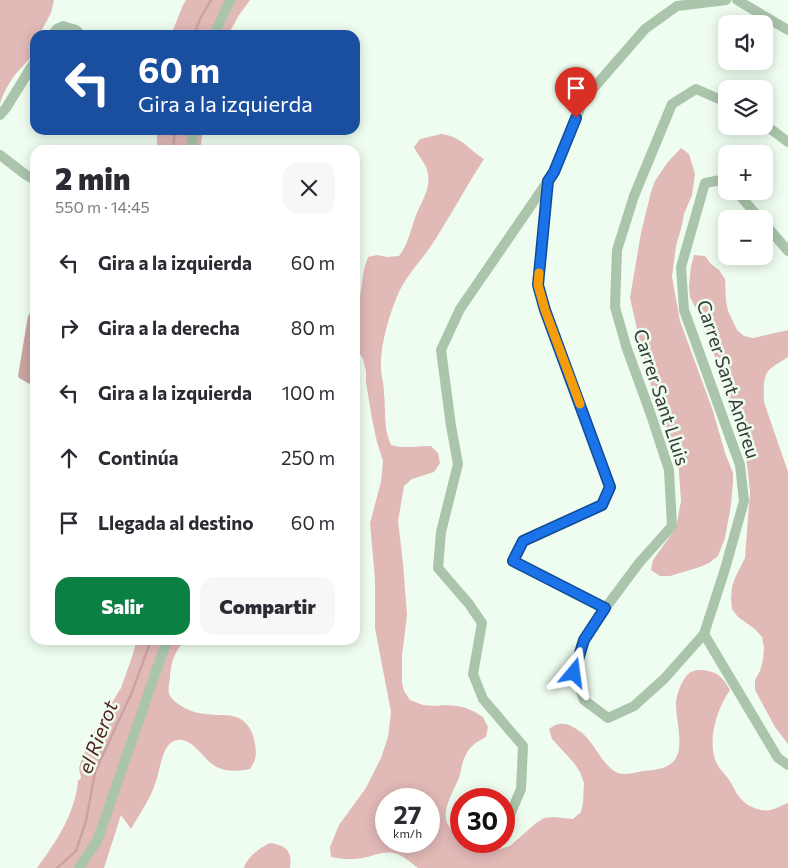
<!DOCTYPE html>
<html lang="es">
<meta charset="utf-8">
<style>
body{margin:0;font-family:Commissioner,sans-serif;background:#f7f7f7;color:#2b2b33;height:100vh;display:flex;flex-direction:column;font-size:19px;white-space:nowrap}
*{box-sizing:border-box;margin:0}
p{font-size:16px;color:#7c7c81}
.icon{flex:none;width:28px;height:28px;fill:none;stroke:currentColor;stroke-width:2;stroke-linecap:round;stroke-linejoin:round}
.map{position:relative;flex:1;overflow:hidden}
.sheet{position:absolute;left:30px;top:145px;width:330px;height:500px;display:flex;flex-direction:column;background:#fff;border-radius:15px;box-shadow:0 2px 12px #0003}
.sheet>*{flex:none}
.hud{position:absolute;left:30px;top:30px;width:330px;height:105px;border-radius:15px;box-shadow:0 2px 12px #0003;background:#1a4fa0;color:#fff;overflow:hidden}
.tools{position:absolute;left:718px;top:15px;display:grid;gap:10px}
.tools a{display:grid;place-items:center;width:55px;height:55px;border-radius:10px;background:#fff;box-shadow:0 2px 12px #0003;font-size:25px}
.speed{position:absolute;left:375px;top:788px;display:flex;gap:10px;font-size:25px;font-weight:700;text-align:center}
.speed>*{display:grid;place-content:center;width:65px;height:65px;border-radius:50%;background:#fff;box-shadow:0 2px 12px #0003;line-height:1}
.speed small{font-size:12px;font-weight:400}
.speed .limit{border:8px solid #d22;background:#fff;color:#111}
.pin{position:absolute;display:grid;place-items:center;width:42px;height:42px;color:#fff;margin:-51px -21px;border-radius:50% 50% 50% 0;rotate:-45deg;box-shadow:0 0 5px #0007}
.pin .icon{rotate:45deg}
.me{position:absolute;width:55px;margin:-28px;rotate:16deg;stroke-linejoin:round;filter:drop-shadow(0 0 4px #0008)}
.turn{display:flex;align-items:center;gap:18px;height:105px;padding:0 25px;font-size:22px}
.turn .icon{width:65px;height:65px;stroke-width:2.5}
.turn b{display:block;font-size:35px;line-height:42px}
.round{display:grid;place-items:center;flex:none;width:52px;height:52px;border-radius:15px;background:#f7f7f7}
.head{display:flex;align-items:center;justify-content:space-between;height:85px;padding:0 25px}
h1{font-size:30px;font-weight:800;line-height:38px}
.primary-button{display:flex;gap:10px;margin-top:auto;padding:10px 25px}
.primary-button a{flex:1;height:58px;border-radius:15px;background:#0b8043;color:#fff;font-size:20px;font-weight:800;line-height:58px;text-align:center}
.primary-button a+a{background:#f7f7f7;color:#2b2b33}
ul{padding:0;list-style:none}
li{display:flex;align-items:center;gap:15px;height:65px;padding:0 25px}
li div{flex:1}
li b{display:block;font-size:19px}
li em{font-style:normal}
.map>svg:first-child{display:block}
.forest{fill:#e1b9b7;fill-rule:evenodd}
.water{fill:#cba4a1}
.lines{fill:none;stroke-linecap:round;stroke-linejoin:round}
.stream{stroke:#cba4a1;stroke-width:2.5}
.minor{stroke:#aac5ab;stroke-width:10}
.route-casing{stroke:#114b97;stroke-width:12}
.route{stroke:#1a73e8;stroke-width:9}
.slow{stroke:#f59e0b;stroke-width:9}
.labels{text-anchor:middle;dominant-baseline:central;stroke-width:5;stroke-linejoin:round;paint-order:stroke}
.street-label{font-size:19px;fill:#353b35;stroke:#eefdef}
.water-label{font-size:20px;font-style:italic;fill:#552221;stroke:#eefdef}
</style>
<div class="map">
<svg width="788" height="868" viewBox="0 0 788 868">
<rect width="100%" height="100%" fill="#eefdef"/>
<g class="forest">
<path d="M0,0H54L51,13L39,35H35V53C19,70 7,81 0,104Z"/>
<polygon points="186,0 250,0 239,15 228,35 171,35 183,5"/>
<polygon points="157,130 203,130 200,150 157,150"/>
<path d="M441,134C461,136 468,149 484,159C467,185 452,213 435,240C425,256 411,270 402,286C392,305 381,341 381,363C380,373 384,382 384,393C386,412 383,427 391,445C405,449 417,446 431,446L438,453L440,463L434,472L412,479L404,486L398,521L403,563L407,615L402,656V682L404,691L410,700L423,705L435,706L445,705L457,706L466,708L475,712L483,717L488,727L486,737C472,744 466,750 462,765C461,770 460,776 458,780C449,801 434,822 461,837V841H470L480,846L500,849L510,846L536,823L544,818L553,817L573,819L581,812L583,803L584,783L580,772L574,763L552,739L549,729C557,723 564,722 573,727C579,730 584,734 588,739C598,750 604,767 618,773C626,776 636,772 644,771C654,770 666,769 673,762C686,749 675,719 676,702C677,694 680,685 685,678C691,668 702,669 712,672C721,675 725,681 730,690C717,709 706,741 717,764C721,771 727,776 731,783C734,788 737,795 741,799C747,806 760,812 770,810C776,809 782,805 788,803V868H418C411,863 403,855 394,853C383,851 373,856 363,858C351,860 342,859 331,857L330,847L339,825L366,788L381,758L388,737L391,712L375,628V580L370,523L381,482L383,461L377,442L372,419L366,382V371L363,359L358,351H355V315L359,303L364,269L368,257L377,255L387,257L399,256C408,244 410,232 415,218C420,204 431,189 428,174C427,164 418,156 414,147L420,139ZM386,799H429V841H386Z"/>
<polygon points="681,148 689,154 695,174 692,195 684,214 682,225 676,246 672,277 680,321 713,411 725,453 733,473 733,482 731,505 725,538 718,556 709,563 700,567 670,576 660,576 651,570 653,560 676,528 681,501 678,458 648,377 630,298 641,233 651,192 655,181 667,163"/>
<path d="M694,255L705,256L711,264L719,270L725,279L726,301L728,311L737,330L744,336L753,338L788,330V357C782,361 775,365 770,369C762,376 764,392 764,402L788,472V744L775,727L755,690V680L760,671L763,660L764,647L762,637L755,629L738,617L732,609L731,599L732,587L735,578L745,558L750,492L748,472L745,451L736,421L731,411L717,367L710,336L690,297L689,286L691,266Z"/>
<path d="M137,640H185C174,654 171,660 170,679C169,683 168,690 169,694C171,698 176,703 180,705C191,713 203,714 217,715C223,715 230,715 236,717C248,721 253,732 255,744C257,755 256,760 250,769C240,771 229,772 219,768C204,763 191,731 172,742C162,748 160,770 156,781C151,798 140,813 131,829L121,815L104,868H37C56,842 75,814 78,781L81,778L79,768L82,758L93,733L121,688L132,657Z"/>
<path d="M270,843C286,845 293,852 290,868H244C247,857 261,847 270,843Z"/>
</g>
<polygon class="water" points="32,312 35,314 35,387 19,378 18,376 28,316"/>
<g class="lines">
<g class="stream">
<polyline points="194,35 200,19 211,0"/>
<polyline points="173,150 175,130"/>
<polyline points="57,868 76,851 86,821 95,772 132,692 151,640"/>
</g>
<g class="minor">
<polyline points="737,0 788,30"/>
<polyline points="52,35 57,29 63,26 76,30 81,35"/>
<polyline points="214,35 230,0"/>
<polyline points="726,102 696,89 672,104 634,196 617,250 615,307 626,346 651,415 669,470 672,526 639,563 598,618 584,640 574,673 584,700 608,718 634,706 664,679 704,634 725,569 744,501 740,465 684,310 681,267 705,183 726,179"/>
<polyline points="0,115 6,108 35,61"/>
<polyline points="764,124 788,142"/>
<polyline points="191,150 193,130"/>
<polyline points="0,155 26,175 35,180"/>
<polyline points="548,182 538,285 545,310 611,487 602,505 523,541 513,561 605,609"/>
<polyline points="736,191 760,219"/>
<polyline points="764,223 788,251"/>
<polyline points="704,634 778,758 788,765"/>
<polyline points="504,820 510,815 521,789 523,746 483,699 473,674 482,623 469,604 438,568 441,532 458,464 451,426 441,350 460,309 554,172 584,99 645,29 677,6 726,0"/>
<polyline points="79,868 97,841 167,640"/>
</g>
</g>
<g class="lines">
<defs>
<polyline id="route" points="574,673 584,640 605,608 513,561 523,541 602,505 610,487 545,310 538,285 548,181 554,172 576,118"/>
</defs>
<use href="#route" class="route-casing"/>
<use href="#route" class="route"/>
<polyline class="slow" points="539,273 538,285 545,310 580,404"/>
</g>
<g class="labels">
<g class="street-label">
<text transform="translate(729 379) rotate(72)">Carrer Sant Andreu</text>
<text transform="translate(662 397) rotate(72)">Carrer Sant Lluis</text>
</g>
<g class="water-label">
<text transform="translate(97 737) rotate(-69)">el Rierot</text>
</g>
</g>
</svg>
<div class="tools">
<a><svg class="icon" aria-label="sound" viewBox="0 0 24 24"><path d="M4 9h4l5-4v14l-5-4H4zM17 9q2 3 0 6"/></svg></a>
<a><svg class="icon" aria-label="layers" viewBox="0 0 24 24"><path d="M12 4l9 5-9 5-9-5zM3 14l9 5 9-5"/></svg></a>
<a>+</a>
<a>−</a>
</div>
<div class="speed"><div>27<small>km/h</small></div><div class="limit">30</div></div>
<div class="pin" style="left:576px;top:118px;background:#d93025"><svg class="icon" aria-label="arrive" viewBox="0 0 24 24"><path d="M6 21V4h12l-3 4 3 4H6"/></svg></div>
<svg class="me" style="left:574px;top:673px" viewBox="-20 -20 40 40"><path d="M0-17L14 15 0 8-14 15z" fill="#1a73e8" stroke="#fff" stroke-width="4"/></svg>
<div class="hud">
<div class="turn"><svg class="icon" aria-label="left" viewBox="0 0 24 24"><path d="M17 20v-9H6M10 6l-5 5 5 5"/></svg><div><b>60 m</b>Gira a la izquierda</div></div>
</div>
<section class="sheet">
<div class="head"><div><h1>2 min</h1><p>550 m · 14:45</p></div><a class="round"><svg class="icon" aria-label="close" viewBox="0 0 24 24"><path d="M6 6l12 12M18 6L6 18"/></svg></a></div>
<ul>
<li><svg class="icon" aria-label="left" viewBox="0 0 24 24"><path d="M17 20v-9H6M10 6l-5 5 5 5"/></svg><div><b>Gira a la izquierda</b></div><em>60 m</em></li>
<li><svg class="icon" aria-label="right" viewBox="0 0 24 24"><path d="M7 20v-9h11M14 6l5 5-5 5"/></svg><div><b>Gira a la derecha</b></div><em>80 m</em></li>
<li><svg class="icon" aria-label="left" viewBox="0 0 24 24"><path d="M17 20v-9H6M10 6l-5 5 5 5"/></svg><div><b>Gira a la izquierda</b></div><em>100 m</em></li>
<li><svg class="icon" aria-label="ahead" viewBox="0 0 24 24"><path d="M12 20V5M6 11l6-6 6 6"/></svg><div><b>Continúa</b></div><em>250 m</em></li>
<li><svg class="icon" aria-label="arrive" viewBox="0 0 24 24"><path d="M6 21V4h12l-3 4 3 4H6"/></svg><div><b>Llegada al destino</b></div><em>60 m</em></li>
</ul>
<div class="primary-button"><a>Salir</a><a>Compartir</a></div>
</section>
</div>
